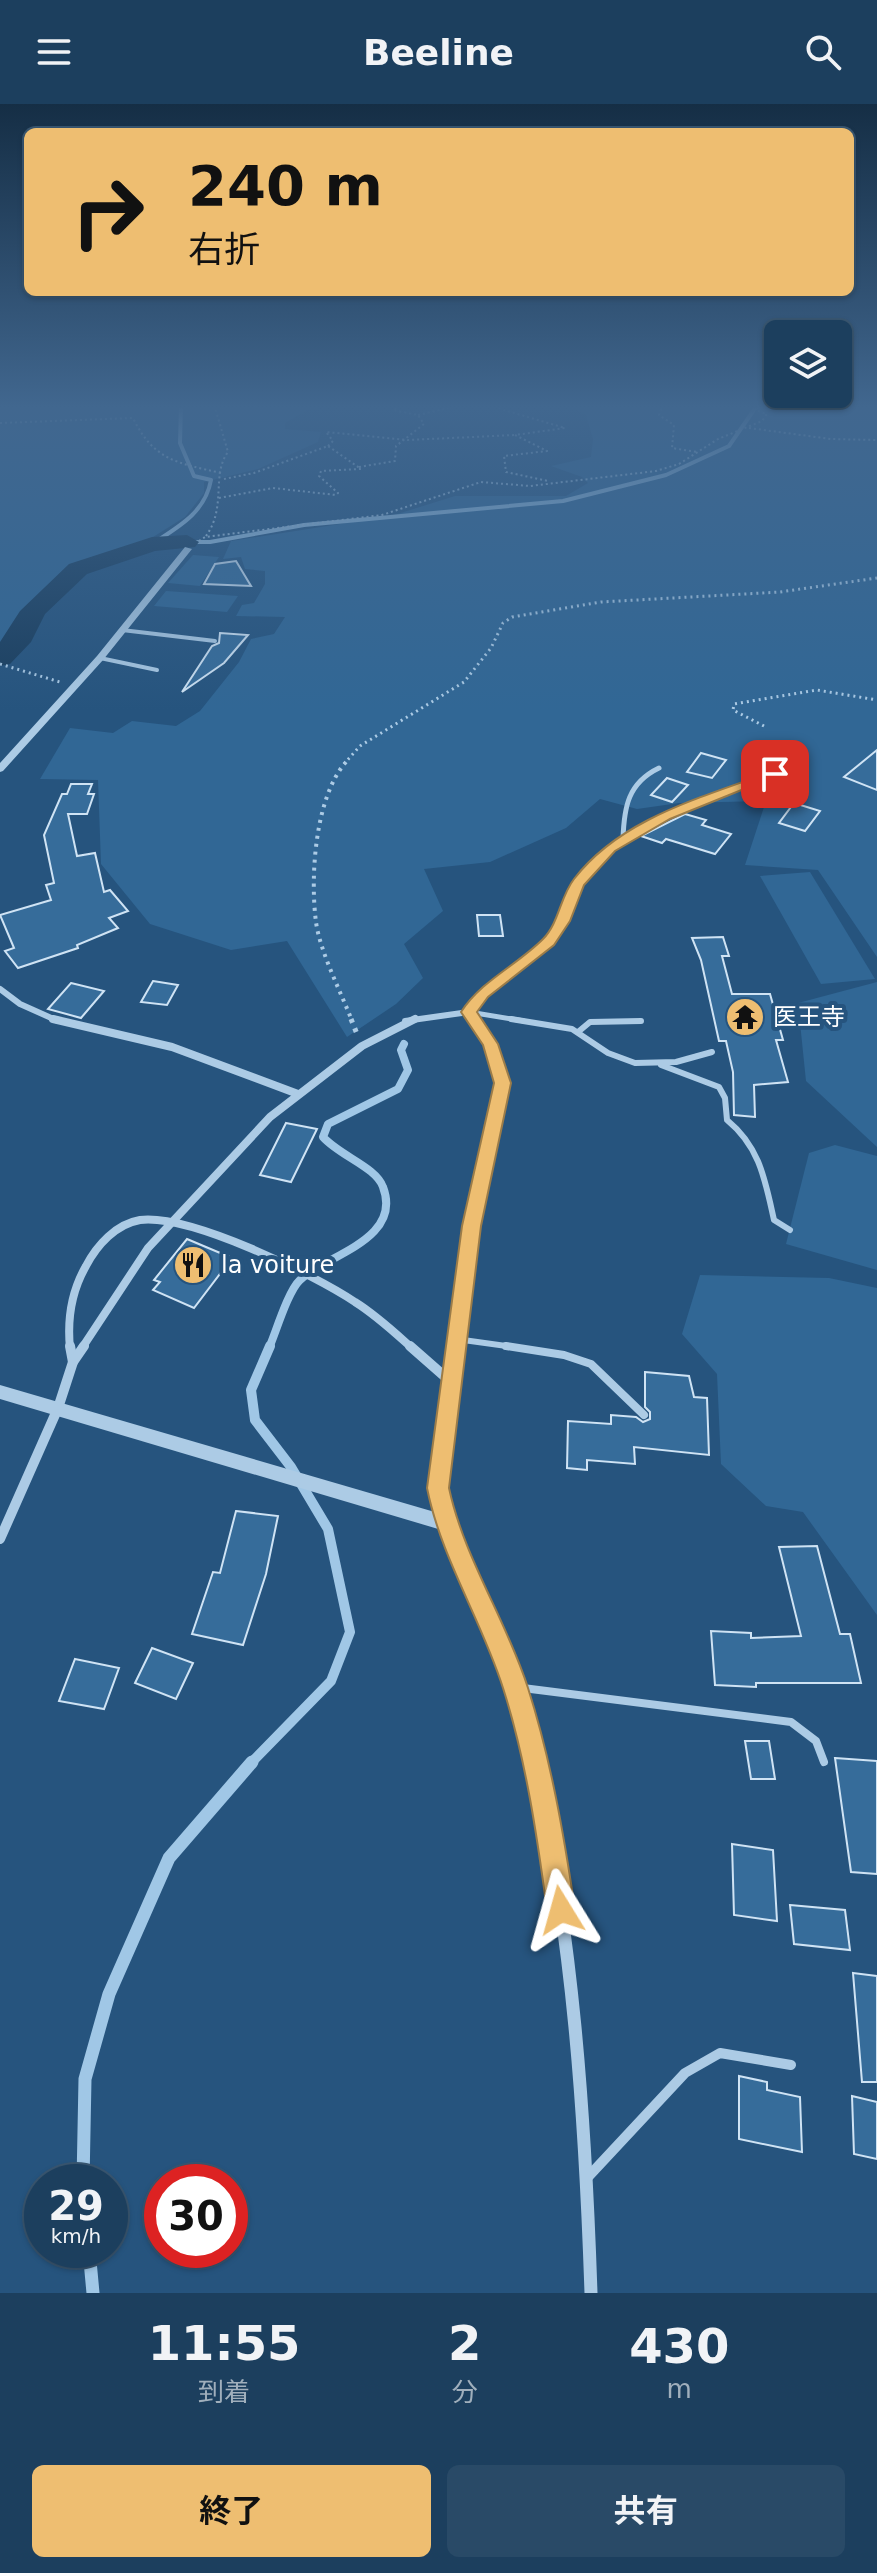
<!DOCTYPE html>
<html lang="ja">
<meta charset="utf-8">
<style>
body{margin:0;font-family:"DejaVu Sans","Noto Sans JP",sans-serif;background:#294a67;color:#f1f3f6;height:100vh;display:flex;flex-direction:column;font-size:30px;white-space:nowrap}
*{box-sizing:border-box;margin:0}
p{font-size:26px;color:#a0afbc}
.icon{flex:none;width:44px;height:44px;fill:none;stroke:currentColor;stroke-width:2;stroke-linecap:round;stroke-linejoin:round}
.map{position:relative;height:2189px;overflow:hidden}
.panel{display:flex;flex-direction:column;background:#1c3f5e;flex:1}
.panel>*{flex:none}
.top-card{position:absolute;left:24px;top:24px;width:830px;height:168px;border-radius:12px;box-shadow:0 2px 6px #0004,0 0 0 2px #3a5873;background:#eebe71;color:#111;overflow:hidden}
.fabs{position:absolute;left:764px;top:216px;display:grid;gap:16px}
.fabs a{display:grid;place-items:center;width:88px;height:88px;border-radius:12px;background:#1c3f5e;box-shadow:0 2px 6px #0004,0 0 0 2px #3a5873;font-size:40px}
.speed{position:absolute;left:24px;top:2060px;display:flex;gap:16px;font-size:40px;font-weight:700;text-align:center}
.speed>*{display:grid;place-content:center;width:104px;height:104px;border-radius:50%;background:#1c3f5e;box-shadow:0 2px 6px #0004,0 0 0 2px #3a5873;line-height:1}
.speed small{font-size:20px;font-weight:400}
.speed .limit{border:12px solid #d22;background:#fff;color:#111}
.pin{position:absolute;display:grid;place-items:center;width:68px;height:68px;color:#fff;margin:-34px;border-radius:16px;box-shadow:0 4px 12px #0006}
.me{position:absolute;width:88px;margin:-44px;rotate:352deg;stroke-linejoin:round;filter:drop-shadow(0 0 6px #0008)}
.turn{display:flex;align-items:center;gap:28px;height:168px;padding:0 32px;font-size:36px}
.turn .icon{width:104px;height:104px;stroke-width:2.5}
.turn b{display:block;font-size:56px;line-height:68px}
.eta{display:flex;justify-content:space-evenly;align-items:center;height:136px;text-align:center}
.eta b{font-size:48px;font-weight:700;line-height:56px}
.cta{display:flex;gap:16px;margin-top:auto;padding:16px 32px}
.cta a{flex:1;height:92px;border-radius:12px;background:#eebe71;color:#111;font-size:32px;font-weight:700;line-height:92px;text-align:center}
.cta a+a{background:#294a67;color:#f1f3f6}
header{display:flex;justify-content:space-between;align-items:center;height:104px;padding:0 32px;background:#1c3f5e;font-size:36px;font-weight:700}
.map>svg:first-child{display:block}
.green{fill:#316795}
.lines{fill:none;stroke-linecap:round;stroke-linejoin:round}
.stream-far3{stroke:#a0c7e6;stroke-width:4}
.stream-far2{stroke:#a0c7e6;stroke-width:8}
.stream-far1{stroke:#a0c7e6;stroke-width:10}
.stream{stroke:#a0c7e6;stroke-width:13}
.river{fill:#1a3e5e;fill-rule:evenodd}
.building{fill:#366c9a;stroke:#cfe3f4;stroke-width:2}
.path-far3{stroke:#accbe5;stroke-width:2;stroke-dasharray:2 3;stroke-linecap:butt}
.path-far2{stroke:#accbe5;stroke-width:3;stroke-dasharray:2 4;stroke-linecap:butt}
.path-far1{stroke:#accbe5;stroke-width:4;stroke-dasharray:3 5;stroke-linecap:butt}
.path{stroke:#accbe5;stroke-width:5;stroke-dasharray:4 6;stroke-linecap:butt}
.service-far4{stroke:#accbe5;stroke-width:4}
.service-far3{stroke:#accbe5;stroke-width:5}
.service-far2{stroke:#accbe5;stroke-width:6}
.service-far1{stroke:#accbe5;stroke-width:8}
.service{stroke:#accbe5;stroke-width:10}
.minor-far3{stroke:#accbe5;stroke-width:6}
.minor-far2{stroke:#accbe5;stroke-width:8}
.minor-far1{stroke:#accbe5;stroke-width:10}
.minor{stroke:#accbe5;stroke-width:13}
.tertiary{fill:#accbe5;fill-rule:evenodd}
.route{fill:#eebe71;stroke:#9b7c49;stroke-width:2}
.labels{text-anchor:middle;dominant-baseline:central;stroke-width:8;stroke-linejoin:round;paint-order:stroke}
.poi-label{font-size:24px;fill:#fff;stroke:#26547e;text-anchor:start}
</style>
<header><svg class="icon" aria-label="menu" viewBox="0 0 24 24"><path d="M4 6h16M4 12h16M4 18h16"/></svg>Beeline<svg class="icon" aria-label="search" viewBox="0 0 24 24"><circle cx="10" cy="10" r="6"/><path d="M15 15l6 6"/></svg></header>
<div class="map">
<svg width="877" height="2189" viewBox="0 0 877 2189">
<rect width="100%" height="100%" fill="#26547e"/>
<g class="green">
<polygon points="0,300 341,300 308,306 285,319 285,325 321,328 318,338 258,365 204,378 204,389 185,413 145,438 83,459 25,508 9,544 0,550"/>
<polygon points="564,300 877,300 877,853 818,766 745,761 766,697 679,699 637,705 600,695 566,724 490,758 424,765 443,807 404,840 423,874 396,900 347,933 287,837 231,846 150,820 101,760 98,676 40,675 70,624 113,629 132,617 176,622 200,607 239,558 251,535 274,530 285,513 236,512 242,501 254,499 265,480 265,467 245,465 241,453 223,455 231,437 391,412 455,392 566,392 588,379 582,373 551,362 591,353 593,335 586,311"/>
<polygon points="193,451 219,453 200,482 168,479"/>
<polygon points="166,487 238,492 227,508 154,502"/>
<polygon points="810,768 875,875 821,880 760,772"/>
<polygon points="877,878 877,1043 806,977 798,899"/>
<polygon points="835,1041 877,1052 877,1166 786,1140 809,1049"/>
<polygon points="700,1171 829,1174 877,1184 877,1511 803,1408 766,1402 721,1360 717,1270 682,1230"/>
</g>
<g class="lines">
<g class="stream-far3">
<polyline points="187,438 210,438 304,421 563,397 666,371 729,342 758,300"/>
<path d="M152,440C178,423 205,409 211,376L194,372L180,339L181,300"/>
</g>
<path class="stream-far2" d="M269,1244C276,1228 288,1187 300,1176C326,1151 403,1136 383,1083C376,1063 340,1052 323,1033L328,1020L398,985L408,966L401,946L404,940"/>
<polyline class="stream-far1" points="250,1660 331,1577 350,1528 328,1425 291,1363 255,1316 251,1286 270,1242"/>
<g class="stream">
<polyline points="83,2078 85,1975 109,1890 169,1754 252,1658"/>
<polyline points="89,2146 93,2189"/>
</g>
<polygon class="river" points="187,431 199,438 195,443 155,447 87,470 45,510 31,538 10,560 0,562 0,538 20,507 69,460 152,433"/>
</g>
<g class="building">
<polygon points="236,457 251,482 204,480 215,460"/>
<polygon points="220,529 248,531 224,559 182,588 212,542 219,539"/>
<polygon points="877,646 877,686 844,673"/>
<polygon points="701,649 726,656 712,674 687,668"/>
<polygon points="667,674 688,681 672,698 651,691"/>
<polygon points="71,680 92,680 88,690 94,690 87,710 68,710 77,752 95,749 104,788 110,786 128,807 109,814 118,824 77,841 78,844 18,864 5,847 14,844 0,811 51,796 46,781 54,779 44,731 62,690 67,690"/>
<polygon points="794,699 820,707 805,727 779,719"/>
<polygon points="685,710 706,716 702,721 731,730 715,750 666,735 662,739 641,732"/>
<polygon points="477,811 500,811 503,832 479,832"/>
<polygon points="723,833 729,852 722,852 732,890 770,890 783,936 776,936 788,978 754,981 755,1013 734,1011 733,968 726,937 719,937 701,856 692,834"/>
<polygon points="153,877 178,881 167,901 141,898"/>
<polygon points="71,879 104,887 81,914 48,905"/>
<polygon points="286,1019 317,1025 291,1078 260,1071"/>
<polygon points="187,1135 232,1154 194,1204 153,1186 160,1178 154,1176"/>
<polygon points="645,1268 689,1272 694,1293 707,1294 709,1351 634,1343 635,1360 587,1356 587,1366 567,1364 568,1317 611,1320 611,1311 636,1313 643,1318 650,1315 650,1308 645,1303"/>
<polygon points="236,1407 278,1412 266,1470 243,1541 192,1530 213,1468 220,1469"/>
<polygon points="817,1442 840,1530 850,1530 861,1579 756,1579 756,1583 715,1581 711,1527 751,1529 751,1534 801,1532 779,1443"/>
<polygon points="152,1544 193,1559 176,1595 135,1579"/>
<polygon points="75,1555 119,1564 104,1605 59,1597"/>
<polygon points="745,1637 769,1637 775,1675 751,1675"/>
<polygon points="835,1654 877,1657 877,1770 851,1768"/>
<polygon points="732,1740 773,1746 777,1817 734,1811"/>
<polygon points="790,1801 845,1806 850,1846 794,1840"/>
<polygon points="853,1869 877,1872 877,1978 862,1978"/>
<polygon points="739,1972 767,1978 767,1986 800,1993 802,2048 739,2035"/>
<polygon points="852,1992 877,1998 877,2055 854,2050"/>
</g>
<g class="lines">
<g class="path-far3">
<polyline points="484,300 565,324 515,331 547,347 504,352 506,368 548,377"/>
<polyline points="663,300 659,311 674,321 672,344 697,348"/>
<polyline points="418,311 466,300"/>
<path d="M0,319L133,314C154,357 178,359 221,369"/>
<polyline points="749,324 831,335 877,336"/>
<polyline points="328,342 333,337 326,328 408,336 515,331"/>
<polyline points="359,363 395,357 396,342 424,320 418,311 393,306 402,300"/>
<polyline points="224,375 254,369 328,342"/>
<polyline points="219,394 273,384 336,391 338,389 319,372 321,367 361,365 328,342"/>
<path d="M206,432C227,403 211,371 228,348L214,300"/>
<polyline points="199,437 205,433 382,411 481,378 530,382 656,367 679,360 718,335 762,317 767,310 756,306 760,300"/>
</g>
<g class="path-far2">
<polyline points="0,560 60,578"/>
<polyline points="764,622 733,606 734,600 817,586 877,596"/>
<polyline points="344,660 360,642 464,578 491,544 503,519 512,513 601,498 780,488 877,474"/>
</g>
<path class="path-far1" d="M346,658C315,693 310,773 316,818C320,848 341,888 352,917"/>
<polyline class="path" points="351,915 357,930"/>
<g class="service-far4">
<polyline points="122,526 215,537"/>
<polyline points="100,554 157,566"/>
</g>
<g class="service-far3">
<path d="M623,735C624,703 628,679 659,664"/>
<polyline points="469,908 524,917"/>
</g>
<g class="service-far2">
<polyline points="511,915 572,925 608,949 635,959 676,958 712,948"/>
<polyline points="578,928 590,918 641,917"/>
<path d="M661,961L719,983L725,994L727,1016C760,1043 765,1076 774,1116L790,1126"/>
<polyline points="456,1235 520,1244"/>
</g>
<g class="service-far1">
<polyline points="506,1242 564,1251 591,1260 644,1311"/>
<polyline points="515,1583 791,1618 816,1637 824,1658"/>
</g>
<polyline class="service" points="588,2073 685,1969 720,1949 791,1961"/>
<g class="minor-far3">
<polyline points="0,885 20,900 58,917"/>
<polyline points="469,908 475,917"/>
<path d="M405,917L469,908C491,879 522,864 547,839C565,822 566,798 578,779C616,719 713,694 775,670"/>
</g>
<g class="minor-far2">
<polyline points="53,915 172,943 298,990"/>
<path d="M70,1244C67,1214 71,1188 86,1162C97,1141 116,1120 140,1116C190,1110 313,1170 355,1198C376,1211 394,1228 412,1244"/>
<polyline points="82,1244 148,1144 270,1013 362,942 415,915"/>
<polyline points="456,1244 472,1122 502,979 490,940 474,915"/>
</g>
<g class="minor-far1">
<polyline points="70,1242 73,1258"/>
<polyline points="410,1242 451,1278"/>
<polyline points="456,1242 438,1384 454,1436 508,1561 534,1660"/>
<polyline points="0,1435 58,1304 73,1258 84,1242"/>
</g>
<path class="minor" d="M534,1658C573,1832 585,2011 591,2189"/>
<g class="tertiary">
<polygon points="185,443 192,445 103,556 3,667 0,668 0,659 97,552"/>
<polygon points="0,1281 445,1411 451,1413 454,1419 451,1425 445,1427 0,1295"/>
</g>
</g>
<linearGradient id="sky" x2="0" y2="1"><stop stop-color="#152e45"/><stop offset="0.5" stop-color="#41678f"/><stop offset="1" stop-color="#41678f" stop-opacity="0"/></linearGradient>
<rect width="877" height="606" fill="url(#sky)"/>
<path class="route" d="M770,668L781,670L670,715L615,747L584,781L570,817L554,841L488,893L477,908L498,940L511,979L481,1122L449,1384C464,1454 506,1515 528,1584C551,1656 564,1731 575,1806L571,1816L561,1820L551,1816L547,1806C537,1732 526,1656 503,1584C481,1515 441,1454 427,1384L462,1122L494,979L483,941L461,908C482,876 516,862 543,835C559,819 560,793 574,775C621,714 701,694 770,668Z"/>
<defs>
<symbol id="temple-disc" viewBox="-11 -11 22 22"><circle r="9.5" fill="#eebe71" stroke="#26547e"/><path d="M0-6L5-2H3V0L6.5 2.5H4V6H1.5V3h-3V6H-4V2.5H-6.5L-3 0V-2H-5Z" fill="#111"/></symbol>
<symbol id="restaurant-disc" viewBox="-11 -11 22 22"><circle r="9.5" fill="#eebe71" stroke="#26547e"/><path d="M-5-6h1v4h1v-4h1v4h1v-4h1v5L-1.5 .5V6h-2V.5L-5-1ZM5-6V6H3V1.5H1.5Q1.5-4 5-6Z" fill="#111"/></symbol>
</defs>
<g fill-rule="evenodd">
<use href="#temple-disc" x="723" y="891" width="44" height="44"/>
<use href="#restaurant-disc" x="171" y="1139" width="44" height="44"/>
</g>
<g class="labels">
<g class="poi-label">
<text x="773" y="913">医王寺</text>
<text x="221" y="1161">la voiture</text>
</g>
</g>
</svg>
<div class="fabs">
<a><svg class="icon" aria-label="layers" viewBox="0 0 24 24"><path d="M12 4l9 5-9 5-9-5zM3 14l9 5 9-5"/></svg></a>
</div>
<div class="speed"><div>29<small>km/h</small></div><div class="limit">30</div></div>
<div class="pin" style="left:775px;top:670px;background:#d93025"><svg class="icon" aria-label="arrive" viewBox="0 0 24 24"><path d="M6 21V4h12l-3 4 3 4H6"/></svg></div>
<svg class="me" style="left:561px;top:1806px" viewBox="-20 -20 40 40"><path d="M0-17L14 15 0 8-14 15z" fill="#eebe71" stroke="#fff" stroke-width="4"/></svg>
<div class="top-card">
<div class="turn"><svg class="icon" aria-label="right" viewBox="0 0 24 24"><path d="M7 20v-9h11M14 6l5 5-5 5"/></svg><div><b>240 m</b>右折</div></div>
</div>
</div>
<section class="panel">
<div class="eta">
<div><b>11:55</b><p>到着</p></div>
<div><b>2</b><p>分</p></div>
<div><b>430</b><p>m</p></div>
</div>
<div class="cta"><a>終了</a><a>共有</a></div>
</section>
